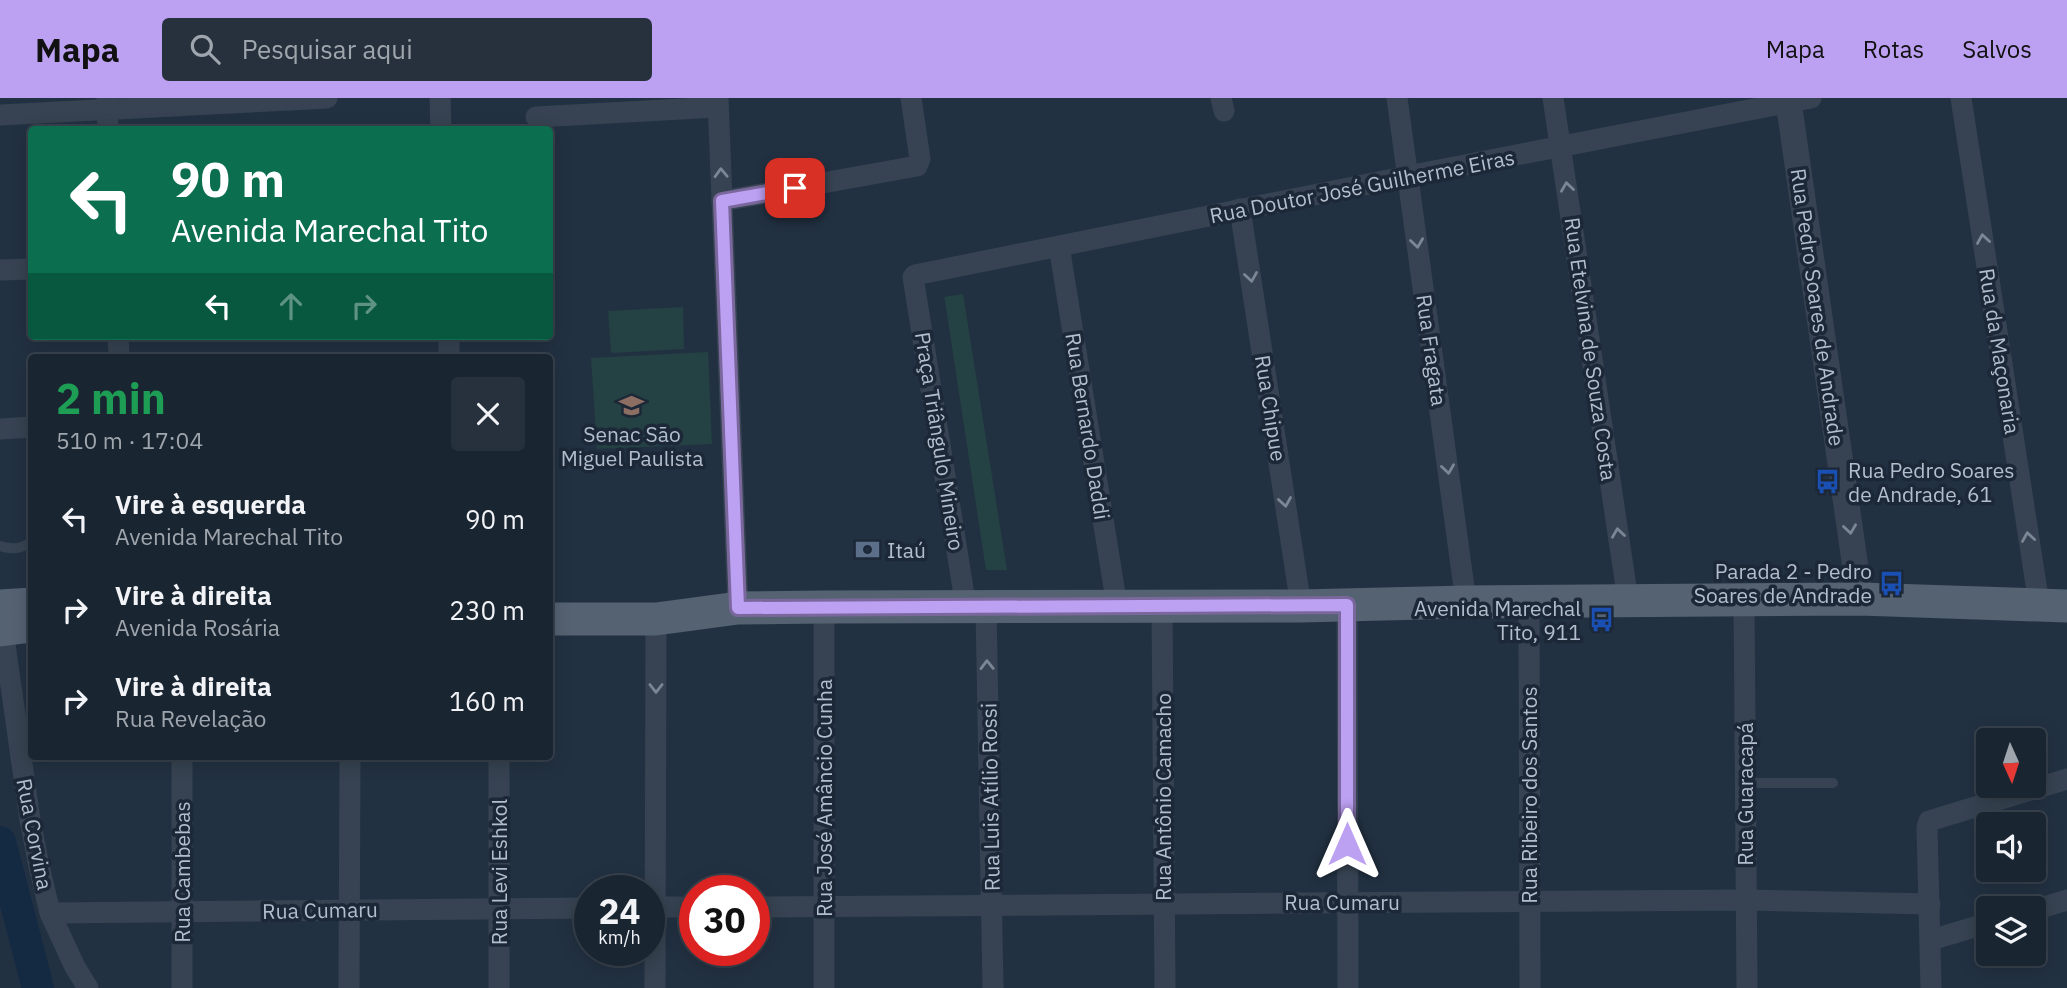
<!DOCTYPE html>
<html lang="pt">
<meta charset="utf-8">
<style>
body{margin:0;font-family:"IBM Plex Sans",sans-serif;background:#27313e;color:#f1f3f6;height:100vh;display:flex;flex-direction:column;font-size:26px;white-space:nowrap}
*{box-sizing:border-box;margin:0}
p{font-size:23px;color:#9fa5ac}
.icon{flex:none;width:38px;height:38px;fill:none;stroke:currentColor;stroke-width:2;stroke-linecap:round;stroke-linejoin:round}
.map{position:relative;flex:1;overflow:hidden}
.details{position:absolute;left:28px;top:256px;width:525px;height:406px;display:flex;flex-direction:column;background:#1a2532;border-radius:7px;box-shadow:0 4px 18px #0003,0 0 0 2px #38424d}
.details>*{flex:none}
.hud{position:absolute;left:28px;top:28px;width:525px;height:214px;border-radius:7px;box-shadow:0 4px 18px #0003,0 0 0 2px #38424d;background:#0b6e4f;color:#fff;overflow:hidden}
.needle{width:46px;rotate:177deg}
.controls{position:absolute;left:1976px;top:630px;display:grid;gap:14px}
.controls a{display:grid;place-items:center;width:70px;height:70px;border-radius:7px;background:#1a2532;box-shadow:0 4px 18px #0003,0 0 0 2px #38424d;font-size:35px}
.speed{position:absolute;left:574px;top:777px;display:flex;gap:14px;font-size:35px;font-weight:700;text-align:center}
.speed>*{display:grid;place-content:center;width:91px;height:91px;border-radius:50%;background:#1a2532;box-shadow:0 4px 18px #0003,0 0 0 2px #38424d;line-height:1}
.speed small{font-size:18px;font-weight:400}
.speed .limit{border:10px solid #d22;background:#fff;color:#111}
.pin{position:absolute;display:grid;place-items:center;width:60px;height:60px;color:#fff;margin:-30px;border-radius:14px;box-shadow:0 4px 10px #0006}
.me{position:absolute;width:77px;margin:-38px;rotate:0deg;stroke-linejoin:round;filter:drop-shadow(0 0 5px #0008)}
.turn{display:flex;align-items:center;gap:24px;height:147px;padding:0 28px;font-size:32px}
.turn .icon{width:91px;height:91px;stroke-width:2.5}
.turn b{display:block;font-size:49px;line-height:60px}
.lanes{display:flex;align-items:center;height:66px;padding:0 28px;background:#0003;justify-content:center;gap:35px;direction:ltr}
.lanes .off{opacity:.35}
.round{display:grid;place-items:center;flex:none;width:74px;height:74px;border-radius:7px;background:#27313e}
.head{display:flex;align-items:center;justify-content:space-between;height:119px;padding:0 28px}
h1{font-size:42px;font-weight:800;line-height:52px;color:#1e9e55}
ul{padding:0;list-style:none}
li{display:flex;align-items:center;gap:21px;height:91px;padding:0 28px}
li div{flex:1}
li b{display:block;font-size:26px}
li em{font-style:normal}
header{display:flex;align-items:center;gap:42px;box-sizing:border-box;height:98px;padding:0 35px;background:#bca0f2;color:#111}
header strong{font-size:33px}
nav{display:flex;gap:38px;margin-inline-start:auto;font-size:24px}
.search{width:490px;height:63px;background:#27313e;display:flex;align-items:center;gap:18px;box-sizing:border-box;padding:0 24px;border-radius:7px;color:#9fa5ac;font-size:26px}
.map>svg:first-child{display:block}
.green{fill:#244143}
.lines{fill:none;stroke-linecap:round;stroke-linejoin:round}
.river{stroke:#142942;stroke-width:32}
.service{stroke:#374352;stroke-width:10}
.minor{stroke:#374352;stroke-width:21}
.tertiary{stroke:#374352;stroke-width:26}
.primary{stroke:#556272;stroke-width:33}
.oneway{stroke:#7b8795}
.route-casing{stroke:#7a689d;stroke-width:18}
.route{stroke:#bca0f2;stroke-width:12}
.labels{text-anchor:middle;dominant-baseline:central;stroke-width:7;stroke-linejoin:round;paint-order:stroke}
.street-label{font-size:21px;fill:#b3becc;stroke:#1c2837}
.poi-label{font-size:21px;fill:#b3becc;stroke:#1c2837;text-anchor:start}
</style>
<header>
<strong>Mapa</strong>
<div class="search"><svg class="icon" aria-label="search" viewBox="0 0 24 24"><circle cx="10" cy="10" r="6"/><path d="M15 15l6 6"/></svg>Pesquisar aqui</div>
<nav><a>Mapa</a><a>Rotas</a><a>Salvos</a></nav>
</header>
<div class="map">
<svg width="2067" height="890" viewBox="0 0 2067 890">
<rect width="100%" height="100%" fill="#223142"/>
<g class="green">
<polygon points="963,196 1007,472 986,472 945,203 944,199"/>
<polygon points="683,209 684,251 611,255 608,213"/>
<polygon points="708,254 712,346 597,351 591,260"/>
</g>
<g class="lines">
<polyline class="river" points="0,744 38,890"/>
<g class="service">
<path d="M0,448C12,452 20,451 32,444"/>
<polyline points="1745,685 1833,685"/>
</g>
<g class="minor">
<polyline points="107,0 108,32"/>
<polyline points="440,0 441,32"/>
<polyline points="718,0 738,510"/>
<polyline points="1221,0 1224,13"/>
<polyline points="1397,0 1466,504"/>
<polyline points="1553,0 1628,502"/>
<polyline points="1961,0 2039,506"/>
<polyline points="0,17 327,0"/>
<polyline points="536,19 718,9"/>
<polyline points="722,103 917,68 920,61 911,0"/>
<polyline points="1240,111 1301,508"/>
<polyline points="1059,148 1117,508"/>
<polyline points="0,172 32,171"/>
<polyline points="118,238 119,259"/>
<polyline points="449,238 449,259"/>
<polyline points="0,331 32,329"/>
<polyline points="1744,501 1747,890"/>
<polyline points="1529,504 1530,890"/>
<polyline points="1347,507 1348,890"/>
<polyline points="1162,508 1165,890"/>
<polyline points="824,509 824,890"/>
<polyline points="966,509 913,179 915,177 1408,78 1811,0"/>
<polyline points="986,509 993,890"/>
<polyline points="3,532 30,722 39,768 50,815 75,869 88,890"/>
<polyline points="182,658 182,890"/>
<polyline points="499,658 499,890"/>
<polyline points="649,809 695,809"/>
<polyline points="754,809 1746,802 1930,806"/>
<polyline points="2034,812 2067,802"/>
<polyline points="50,815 590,810"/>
<polyline points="1931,842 1988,825"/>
<polyline points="349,890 350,658"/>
<polyline points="655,890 656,521"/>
<polyline points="1931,890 1927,730 1929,723 2067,681"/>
</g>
<polyline class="tertiary" points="1788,0 1860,501"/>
<g class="primary">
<polyline points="0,508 32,506"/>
<polyline points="550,521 656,521 738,510 824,509 1301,508 1466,504 1860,501 2067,508"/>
<polyline points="0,532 32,528"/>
</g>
</g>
<defs><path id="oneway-chevron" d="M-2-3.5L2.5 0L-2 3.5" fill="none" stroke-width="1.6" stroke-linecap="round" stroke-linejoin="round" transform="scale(1.75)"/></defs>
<g class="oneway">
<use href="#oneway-chevron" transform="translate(721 75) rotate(-92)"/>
<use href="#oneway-chevron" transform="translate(1567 89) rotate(-98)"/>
<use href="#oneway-chevron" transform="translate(1983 141) rotate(-99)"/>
<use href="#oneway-chevron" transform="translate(1417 145) rotate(82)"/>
<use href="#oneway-chevron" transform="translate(1251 179) rotate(81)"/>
<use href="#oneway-chevron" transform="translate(1448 371) rotate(82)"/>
<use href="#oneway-chevron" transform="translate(1285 404) rotate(81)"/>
<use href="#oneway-chevron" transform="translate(1850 431) rotate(82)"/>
<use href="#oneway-chevron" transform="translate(1618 435) rotate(-98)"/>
<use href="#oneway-chevron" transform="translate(2028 439) rotate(-99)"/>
<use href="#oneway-chevron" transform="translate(987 567) rotate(-91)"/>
<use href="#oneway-chevron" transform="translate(656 590) rotate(90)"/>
</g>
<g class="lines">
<defs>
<polyline id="route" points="795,90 722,103 738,510 1347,507 1347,746"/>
</defs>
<use href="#route" class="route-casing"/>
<use href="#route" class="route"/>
</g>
<defs>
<symbol id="school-bare" viewBox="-9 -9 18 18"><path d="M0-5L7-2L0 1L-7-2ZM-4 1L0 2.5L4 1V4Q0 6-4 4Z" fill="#8d6e63" stroke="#1c2837" stroke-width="2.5" paint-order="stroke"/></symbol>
<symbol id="bus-bare" viewBox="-9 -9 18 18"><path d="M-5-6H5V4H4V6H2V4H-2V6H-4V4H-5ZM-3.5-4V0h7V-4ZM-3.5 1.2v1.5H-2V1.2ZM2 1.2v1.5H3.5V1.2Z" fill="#1a4fb4" stroke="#1c2837" stroke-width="2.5" paint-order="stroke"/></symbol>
<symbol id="bank-bare" viewBox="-9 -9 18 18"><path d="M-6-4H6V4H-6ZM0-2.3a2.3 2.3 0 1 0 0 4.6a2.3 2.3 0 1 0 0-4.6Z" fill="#5c6f8a" stroke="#1c2837" stroke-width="2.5" paint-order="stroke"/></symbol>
</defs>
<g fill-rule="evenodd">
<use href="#school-bare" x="614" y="290" width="35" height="35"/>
<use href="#bus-bare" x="1810" y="366" width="35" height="35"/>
<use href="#bank-bare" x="850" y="434" width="35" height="35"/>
<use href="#bus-bare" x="1874" y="468" width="35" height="35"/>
<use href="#bus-bare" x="1584" y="504" width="35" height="35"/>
</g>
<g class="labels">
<g class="street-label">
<text transform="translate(1362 88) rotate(-11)">Rua Doutor José Guilherme Eiras</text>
<text transform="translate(1818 209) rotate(82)">Rua Pedro Soares de Andrade</text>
<text transform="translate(1591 251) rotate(82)">Rua Etelvina de Souza Costa</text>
<text transform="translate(1432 252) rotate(82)">Rua Fragata</text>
<text transform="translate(2000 253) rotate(81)">Rua da Maçonaria</text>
<text transform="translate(1271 310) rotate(81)">Rua Chipue</text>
<text transform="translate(1088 328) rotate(81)">Rua Bernardo Daddi</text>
<text transform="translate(940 343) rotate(81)">Praça Triângulo Mineiro</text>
<text transform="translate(1745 696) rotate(-90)">Rua Guaracapá</text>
<text transform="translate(1529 697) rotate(-90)">Rua Ribeiro dos Santos</text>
<text transform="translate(990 699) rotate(-91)">Rua Luis Atílio Rossi</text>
<text transform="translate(1163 699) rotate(-90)">Rua Antônio Camacho</text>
<text transform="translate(824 700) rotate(-90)">Rua José Amâncio Cunha</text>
<text transform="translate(35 736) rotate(79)">Rua Corvina</text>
<text transform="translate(182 774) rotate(-90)">Rua Cambebas</text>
<text transform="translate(499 774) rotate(-90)">Rua Levi Eshkol</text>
<text x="1342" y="804">Rua Cumaru</text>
<text transform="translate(320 812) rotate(-1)">Rua Cumaru</text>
</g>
<g class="poi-label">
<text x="632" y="336" text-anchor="middle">Senac São<tspan x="632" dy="24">Miguel Paulista</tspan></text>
<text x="1848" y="372">Rua Pedro Soares<tspan x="1848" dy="24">de Andrade, 61</tspan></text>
<text x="887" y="452">Itaú</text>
<text x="1872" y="473" text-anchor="end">Parada 2 - Pedro<tspan x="1872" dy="24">Soares de Andrade</tspan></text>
<text x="1581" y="510" text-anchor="end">Avenida Marechal<tspan x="1581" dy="24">Tito, 911</tspan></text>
</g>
</g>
</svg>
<div class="controls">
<a><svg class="needle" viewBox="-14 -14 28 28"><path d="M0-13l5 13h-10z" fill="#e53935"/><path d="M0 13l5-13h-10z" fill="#9fa5ac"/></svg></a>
<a><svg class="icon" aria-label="sound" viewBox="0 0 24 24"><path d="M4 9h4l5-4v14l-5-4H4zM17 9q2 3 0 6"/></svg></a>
<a><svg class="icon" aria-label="layers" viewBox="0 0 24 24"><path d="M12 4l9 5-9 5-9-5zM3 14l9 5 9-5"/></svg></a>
</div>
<div class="speed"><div>24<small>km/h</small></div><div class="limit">30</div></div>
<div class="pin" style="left:795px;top:90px;background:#d93025"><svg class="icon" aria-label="arrive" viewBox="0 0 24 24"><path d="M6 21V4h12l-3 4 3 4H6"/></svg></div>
<svg class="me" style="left:1347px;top:746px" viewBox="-20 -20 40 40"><path d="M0-17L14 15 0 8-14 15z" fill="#bca0f2" stroke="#fff" stroke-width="4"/></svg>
<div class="hud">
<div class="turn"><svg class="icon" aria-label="left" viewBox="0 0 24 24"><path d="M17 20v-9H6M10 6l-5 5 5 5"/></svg><div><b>90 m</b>Avenida Marechal Tito</div></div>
<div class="lanes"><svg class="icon" aria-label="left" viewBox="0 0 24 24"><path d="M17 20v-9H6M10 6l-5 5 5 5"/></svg><svg class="icon off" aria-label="ahead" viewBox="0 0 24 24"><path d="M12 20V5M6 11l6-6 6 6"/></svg><svg class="icon off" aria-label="right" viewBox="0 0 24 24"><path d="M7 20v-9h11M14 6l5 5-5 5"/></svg></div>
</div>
<section class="details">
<div class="head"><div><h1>2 min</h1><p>510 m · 17:04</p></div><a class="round"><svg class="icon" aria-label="close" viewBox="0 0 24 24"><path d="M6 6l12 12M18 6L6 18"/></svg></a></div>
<ul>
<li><svg class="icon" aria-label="left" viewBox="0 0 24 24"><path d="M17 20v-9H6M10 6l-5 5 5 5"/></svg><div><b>Vire à esquerda</b><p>Avenida Marechal Tito</p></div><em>90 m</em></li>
<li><svg class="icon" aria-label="right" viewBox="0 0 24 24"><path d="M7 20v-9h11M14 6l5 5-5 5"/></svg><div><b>Vire à direita</b><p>Avenida Rosária</p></div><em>230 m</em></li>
<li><svg class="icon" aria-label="right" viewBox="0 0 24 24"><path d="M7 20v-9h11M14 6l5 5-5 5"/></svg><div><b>Vire à direita</b><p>Rua Revelação</p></div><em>160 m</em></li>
</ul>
</section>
</div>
